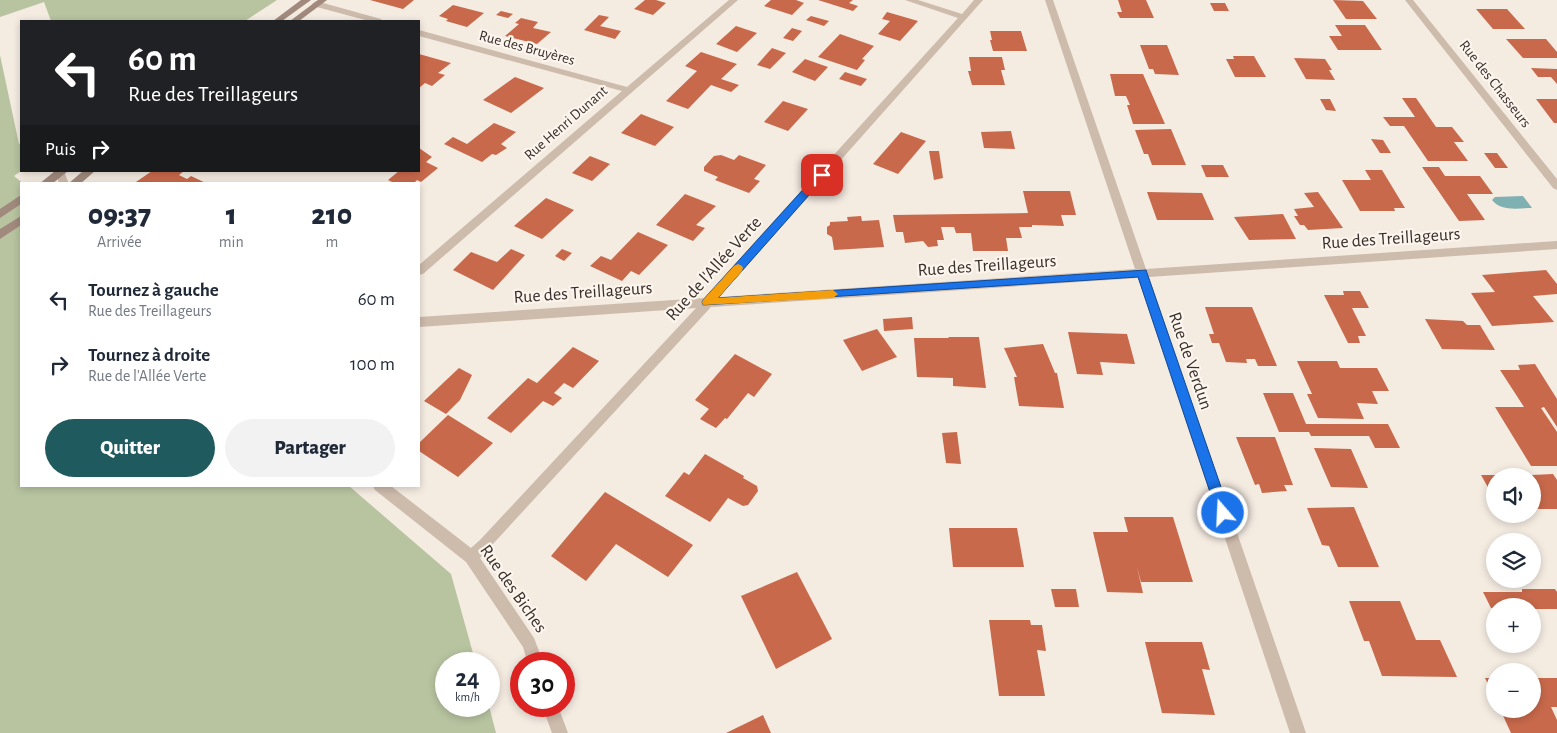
<!DOCTYPE html>
<html lang="fr">
<meta charset="utf-8">
<style>
body{margin:0;font-family:"Alegreya Sans",sans-serif;background:#f2f2f3;color:#1f2937;height:100vh;display:flex;flex-direction:column;font-size:19px;white-space:nowrap}
*{box-sizing:border-box;margin:0}
p{font-size:16px;color:#747a83}
.icon{flex:none;width:28px;height:28px;fill:none;stroke:currentColor;stroke-width:2;stroke-linecap:round;stroke-linejoin:round}
.map{position:relative;flex:1;overflow:hidden}
.drawer{position:absolute;left:20px;top:182px;width:400px;height:305px;display:flex;flex-direction:column;background:#fff;border-radius:0px;box-shadow:0 2px 8px #0003}
.drawer>*{flex:none}
.guide{position:absolute;left:20px;top:20px;width:400px;height:152px;border-radius:0px;box-shadow:0 2px 8px #0003;background:#202124;color:#fff;overflow:hidden}
.buttons{position:absolute;left:1486px;top:468px;display:grid;gap:10px}
.buttons a{display:grid;place-items:center;width:55px;height:55px;border-radius:50%;background:#fff;box-shadow:0 2px 8px #0003;font-size:25px}
.speed{position:absolute;left:435px;top:652px;display:flex;gap:10px;font-size:25px;font-weight:700;text-align:center}
.speed>*{display:grid;place-content:center;width:65px;height:65px;border-radius:50%;background:#fff;box-shadow:0 2px 8px #0003;line-height:1}
.speed small{font-size:12px;font-weight:400}
.speed .limit{border:8px solid #d22;background:#fff;color:#111}
.pin{position:absolute;display:grid;place-items:center;width:42px;height:42px;color:#fff;margin:-21px;border-radius:10px;box-shadow:0 2px 8px #0006}
.me{position:absolute;width:55px;margin:-28px;rotate:341deg;stroke-linejoin:round;filter:drop-shadow(0 0 4px #0008)}
.turn{display:flex;align-items:center;gap:18px;height:105px;padding:0 25px;font-size:22px}
.turn .icon{width:65px;height:65px;stroke-width:2.5}
.turn b{display:block;font-size:35px;line-height:42px}
.then{display:flex;align-items:center;height:48px;padding:0 25px;background:#0003;gap:10px;font-size:19px}
.eta{display:flex;justify-content:space-evenly;align-items:center;height:85px;text-align:center}
.eta b{font-size:30px;font-weight:800;line-height:35px}
.cta{display:flex;gap:10px;margin-top:auto;padding:10px 25px}
.cta a{flex:1;height:58px;border-radius:30px;background:#1f5a5e;color:#fff;font-size:20px;font-weight:800;line-height:58px;text-align:center}
.cta a+a{background:#f2f2f3;color:#1f2937}
ul{padding:0;list-style:none}
li{display:flex;align-items:center;gap:15px;height:65px;padding:0 25px}
li div{flex:1}
li b{display:block;font-size:19px}
li em{font-style:normal}
.map>svg:first-child{display:block}
.green{fill:#b8c4a0}
.water{fill:#7fb0b2}
.building{fill:#c8694b}
.lines{fill:none;stroke-linecap:round;stroke-linejoin:round}
.minor{fill:#cdbbac;fill-rule:evenodd}
.secondary{fill:#a18a7d;fill-rule:evenodd}
.route{fill:#1a73e8;stroke:#114b97}
.slow{fill:#f59e0b}
.labels{text-anchor:middle;dominant-baseline:central;stroke-width:4.5;stroke-linejoin:round;paint-order:stroke}
.far-street-label{font-size:15px;fill:#3b302b;stroke:#fbf5ee}
.street-label{font-size:18px;fill:#3b302b;stroke:#fbf5ee}
</style>
<div class="map">
<svg width="1557" height="733" viewBox="0 0 1557 733">
<rect width="100%" height="100%" fill="#f4ebe1"/>
<g class="green">
<polygon points="0,0 277,0 245,21 51,21 44,2 0,17"/>
<polygon points="0,55 19,144 21,143 21,171 14,176 24,184 21,184 21,486 349,486 451,574 476,664 446,664 446,706 489,706 496,733 0,733"/>
</g>
<path class="water" d="M1523,196L1532,208C1518,208 1502,212 1492,200L1495,197Z"/>
<g class="building">
<polygon points="370,0 414,0 403,9"/>
<polygon points="645,0 656,0 666,3 653,15 634,9"/>
<polygon points="771,0 796,0 804,3 792,15 764,6"/>
<polygon points="818,0 853,0 849,3 858,6 853,11"/>
<polygon points="1118,0 1146,0 1154,18 1120,18 1117,12 1122,12"/>
<polygon points="1333,0 1363,1 1377,19 1346,19"/>
<polygon points="1210,3 1225,3 1229,11 1214,11"/>
<polygon points="453,5 484,13 467,27 446,21 448,19 439,16"/>
<polygon points="1476,9 1507,9 1525,29 1493,29"/>
<polygon points="501,11 513,14 508,18 496,15"/>
<polygon points="887,12 918,21 900,41 878,34 890,21 882,19"/>
<polygon points="599,15 609,17 600,26 621,31 615,39 584,30"/>
<polygon points="811,16 829,21 824,26 806,20"/>
<polygon points="521,18 538,22 533,28 551,32 537,44 505,36 519,24 515,23"/>
<polygon points="1335,25 1365,25 1382,50 1338,50 1329,36 1342,36"/>
<polygon points="736,26 757,33 737,52 716,44"/>
<polygon points="792,28 802,31 793,41 783,38"/>
<polygon points="990,31 1021,31 1027,51 993,51 990,40 992,40"/>
<polygon points="840,34 874,46 862,59 865,60 857,70 818,57"/>
<polygon points="1506,39 1546,39 1557,52 1557,58 1523,58"/>
<polygon points="1140,45 1167,45 1179,75 1155,74 1153,69 1149,69"/>
<polygon points="772,48 786,53 770,69 757,65"/>
<polygon points="701,52 737,64 721,79 739,85 731,92 711,85 688,109 666,101 697,71 685,66"/>
<polygon points="419,54 451,63 438,73 445,75 432,86 425,83 419,88"/>
<polygon points="1233,56 1254,56 1266,77 1235,77 1226,59 1234,59"/>
<polygon points="969,57 1002,57 1005,70 1001,70 1005,85 972,85 968,71 971,71"/>
<polygon points="1294,58 1325,59 1332,70 1329,70 1335,80 1306,79"/>
<polygon points="805,59 828,67 815,81 792,72"/>
<polygon points="1531,68 1557,69 1557,84 1551,77 1538,77"/>
<polygon points="845,72 867,79 861,86 839,79"/>
<polygon points="1110,74 1143,74 1165,124 1133,124 1127,105 1130,105 1126,96 1115,96"/>
<polygon points="515,77 544,88 511,113 483,100"/>
<polygon points="1402,98 1416,98 1436,127 1452,127 1464,142 1454,142 1468,161 1428,161 1404,126 1390,126 1383,117 1415,117"/>
<polygon points="1320,99 1330,99 1336,111 1326,110"/>
<polygon points="1536,99 1557,99 1557,123 1554,123"/>
<polygon points="783,101 808,109 788,131 764,122"/>
<polygon points="641,114 674,127 655,146 621,133"/>
<polygon points="494,123 516,132 501,144 507,148 496,155 492,154 482,162 444,144 453,137 467,144"/>
<polygon points="1171,129 1186,165 1152,165 1148,154 1144,154 1135,130"/>
<polygon points="1011,131 1015,149 984,148 981,132"/>
<polygon points="901,132 926,141 898,174 873,164"/>
<polygon points="1371,139 1383,140 1391,153 1380,153"/>
<polygon points="419,148 432,157 426,162 438,168 421,182 417,180 413,184 396,184 388,180 399,171 419,171"/>
<polygon points="929,151 939,151 943,178 934,180"/>
<polygon points="1484,153 1497,153 1508,168 1495,168"/>
<polygon points="721,155 734,160 739,155 766,165 754,179 760,181 749,193 715,180 718,177 704,171 704,167 714,156"/>
<polygon points="590,156 610,164 592,181 572,173"/>
<polygon points="1201,165 1223,165 1229,177 1206,177"/>
<polygon points="1422,167 1439,167 1445,176 1480,176 1493,194 1467,194 1485,220 1459,221"/>
<polygon points="1365,170 1382,170 1405,208 1394,208 1395,211 1360,211 1342,180 1371,180"/>
<polygon points="152,171 184,171 179,175 187,179 191,176 208,184 133,184"/>
<polygon points="1023,191 1070,191 1076,215 1061,215 1064,226 1032,225 1032,227 1019,227 1022,238 1006,238 1008,251 973,251 971,233 956,233 954,227 941,227 944,240 937,240 938,246 928,247 923,241 905,243 903,232 896,232 893,215 1028,213"/>
<polygon points="1147,192 1202,193 1214,220 1157,220"/>
<polygon points="1318,192 1343,228 1308,230 1304,225 1300,225 1294,216 1298,216 1294,209 1314,207 1304,193"/>
<polygon points="685,194 716,206 696,225 705,228 693,241 656,225"/>
<polygon points="546,198 574,210 542,239 514,226"/>
<polygon points="1283,214 1296,239 1249,240 1234,217"/>
<polygon points="861,216 862,221 879,220 884,247 834,250 832,237 827,234 827,227 830,225 830,222 848,221 847,217"/>
<polygon points="638,232 668,245 639,275 631,271 622,281 590,266 601,256 611,260"/>
<polygon points="511,249 525,255 493,290 453,270 471,252 497,262"/>
<polygon points="562,249 572,253 564,261 555,256"/>
<polygon points="1546,270 1557,284 1557,294 1533,296 1554,322 1492,326 1471,293 1495,292 1482,275"/>
<polygon points="1343,291 1360,291 1369,308 1352,308 1366,336 1358,336 1360,343 1348,343 1324,295 1344,295"/>
<polygon points="1205,307 1252,307 1277,366 1258,366 1255,359 1246,359 1247,363 1226,362 1219,343 1212,343 1209,334 1214,334"/>
<polygon points="912,317 913,329 884,331 883,319"/>
<polygon points="1425,319 1463,321 1467,325 1480,325 1495,350 1442,349"/>
<polygon points="877,329 897,357 862,371 843,340"/>
<polygon points="1068,332 1127,334 1135,364 1100,362 1103,375 1077,374"/>
<polygon points="948,337 979,337 986,388 953,386 953,378 917,377 914,338 949,338"/>
<polygon points="1043,344 1055,373 1057,373 1064,408 1019,406 1014,377 1017,377 1004,348"/>
<polygon points="573,347 599,361 573,388 564,383 554,393 562,398 553,406 543,401 511,433 487,418 528,378 537,383"/>
<polygon points="735,354 772,374 754,397 748,393 727,419 725,418 716,428 700,419 709,409 695,400"/>
<polygon points="1297,361 1337,361 1340,368 1377,368 1389,391 1372,391 1378,404 1357,403 1364,419 1318,418 1307,394 1312,394"/>
<polygon points="1535,364 1557,399 1557,427 1544,407 1541,408 1557,432 1557,466 1531,466 1495,407 1524,407 1500,370 1520,370 1518,365"/>
<polygon points="459,368 472,375 460,400 446,414 424,401"/>
<polygon points="1263,393 1293,393 1306,424 1388,424 1400,448 1375,448 1369,436 1311,436 1309,432 1279,432"/>
<polygon points="448,415 493,443 458,477 419,451 419,443"/>
<polygon points="957,432 961,464 946,463 942,433"/>
<polygon points="1236,437 1275,437 1293,485 1284,485 1287,491 1262,493 1259,484 1255,485"/>
<polygon points="1314,448 1351,449 1368,488 1331,487"/>
<polygon points="705,454 744,476 743,478 757,486 758,491 748,505 743,506 728,498 710,522 665,496 684,472 689,475"/>
<polygon points="1553,474 1557,480 1557,509 1532,509 1532,475"/>
<polygon points="1481,475 1495,475 1495,500"/>
<polygon points="605,492 693,545 668,577 616,544 586,581 551,556"/>
<polygon points="1354,507 1379,567 1338,567 1329,546 1322,545 1307,508"/>
<polygon points="1124,517 1173,517 1193,582 1141,582 1137,567 1143,593 1107,592 1093,532 1128,532"/>
<polygon points="949,528 1017,528 1024,567 953,567"/>
<polygon points="797,572 832,639 776,669 741,596"/>
<polygon points="1051,589 1076,589 1079,607 1055,607"/>
<polygon points="1522,589 1555,589 1557,592 1557,609 1532,609 1532,606 1491,608 1483,592 1522,592"/>
<polygon points="1349,601 1400,601 1416,640 1440,640 1457,677 1382,676 1369,641 1364,641"/>
<polygon points="989,620 1030,620 1031,625 1042,625 1046,651 1037,650 1045,696 999,696"/>
<polygon points="1145,642 1202,642 1210,670 1202,669 1215,715 1162,713"/>
<polygon points="1485,678 1495,678 1495,698"/>
<polygon points="1532,678 1557,678 1557,707 1551,707 1557,720 1557,733 1511,733 1500,709 1532,709"/>
<polygon points="763,715 771,733 726,733"/>
</g>
<g class="lines">
<g class="minor">
<polygon points="729,0 738,0 423,274 419,275 419,265 622,91 419,36 419,30 627,87"/>
<polygon points="905,0 918,0 962,14 974,0 983,0 719,297 1135,269 1045,0 1053,0 1146,269 1557,241 1557,249 1149,277 1306,733 1290,733 1138,278 711,307 480,558 534,638 544,664 528,664 523,647 466,562 375,490 373,486 391,486 471,548 480,540 696,308 419,327 419,317 704,298 958,18"/>
<polygon points="1405,0 1413,0 1557,179 1557,190 1553,188"/>
<polygon points="316,1 381,19 382,21 369,21 313,6 312,4"/>
<polygon points="56,171 64,171 69,184 59,184"/>
<polygon points="542,706 558,706 568,733 552,733"/>
</g>
<g class="secondary">
<polygon points="301,0 311,0 282,21 273,21"/>
<polygon points="318,0 327,0 299,21 290,21"/>
<polygon points="55,171 68,171 52,184 39,184"/>
<polygon points="83,171 95,171 80,184 68,184"/>
<polygon points="21,195 21,204 0,218 0,209"/>
<polygon points="21,216 21,225 0,239 0,229"/>
</g>
</g>
<polygon class="route" points="822,172 826,175 825,177 718,298 1146,270 1230,513 1228,517 1223,518 1219,517 1217,513 1138,277 703,305 702,302 703,300 818,173"/>
<polygon class="slow" points="738,264 742,266 743,268 742,271 718,298 833,290 838,294 833,298 703,305 702,302 703,300 734,266"/>
<g class="labels">
<g class="far-street-label">
<text transform="translate(527 48) rotate(15)">Rue des Bruyères</text>
<text transform="translate(1495 84) rotate(52)">Rue des Chasseurs</text>
<text transform="translate(566 123) rotate(-41)">Rue Henri Dunant</text>
</g>
<g class="street-label">
<text transform="translate(1391 239) rotate(-4)">Rue des Treillageurs</text>
<text transform="translate(987 266) rotate(-4)">Rue des Treillageurs</text>
<text transform="translate(714 269) rotate(-48)">Rue de l'Allée Verte</text>
<text transform="translate(583 293) rotate(-4)">Rue des Treillageurs</text>
<text transform="translate(1190 361) rotate(71)">Rue de Verdun</text>
<text transform="translate(513 589) rotate(55)">Rue des Biches</text>
</g>
</g>
</svg>
<div class="buttons">
<a><svg class="icon" aria-label="sound" viewBox="0 0 24 24"><path d="M4 9h4l5-4v14l-5-4H4zM17 9q2 3 0 6"/></svg></a>
<a><svg class="icon" aria-label="layers" viewBox="0 0 24 24"><path d="M12 4l9 5-9 5-9-5zM3 14l9 5 9-5"/></svg></a>
<a>+</a>
<a>−</a>
</div>
<div class="speed"><div>24<small>km/h</small></div><div class="limit">30</div></div>
<div class="pin" style="left:822px;top:175px;background:#d93025"><svg class="icon" aria-label="arrive" viewBox="0 0 24 24"><path d="M6 21V4h12l-3 4 3 4H6"/></svg></div>
<svg class="me" style="left:1223px;top:513px" viewBox="-20 -20 40 40"><circle r="17" fill="#1a73e8" stroke="#fff" stroke-width="3"/><path d="M0-11L8 9 0 5-8 9z" fill="#fff"/></svg>
<div class="guide">
<div class="turn"><svg class="icon" aria-label="left" viewBox="0 0 24 24"><path d="M17 20v-9H6M10 6l-5 5 5 5"/></svg><div><b>60 m</b>Rue des Treillageurs</div></div>
<div class="then">Puis<svg class="icon" aria-label="right" viewBox="0 0 24 24"><path d="M7 20v-9h11M14 6l5 5-5 5"/></svg></div>
</div>
<section class="drawer">
<div class="eta">
<div><b>09:37</b><p>Arrivée</p></div>
<div><b>1</b><p>min</p></div>
<div><b>210</b><p>m</p></div>
</div>
<ul>
<li><svg class="icon" aria-label="left" viewBox="0 0 24 24"><path d="M17 20v-9H6M10 6l-5 5 5 5"/></svg><div><b>Tournez à gauche</b><p>Rue des Treillageurs</p></div><em>60 m</em></li>
<li><svg class="icon" aria-label="right" viewBox="0 0 24 24"><path d="M7 20v-9h11M14 6l5 5-5 5"/></svg><div><b>Tournez à droite</b><p>Rue de l'Allée Verte</p></div><em>100 m</em></li>
</ul>
<div class="cta"><a>Quitter</a><a>Partager</a></div>
</section>
</div>
